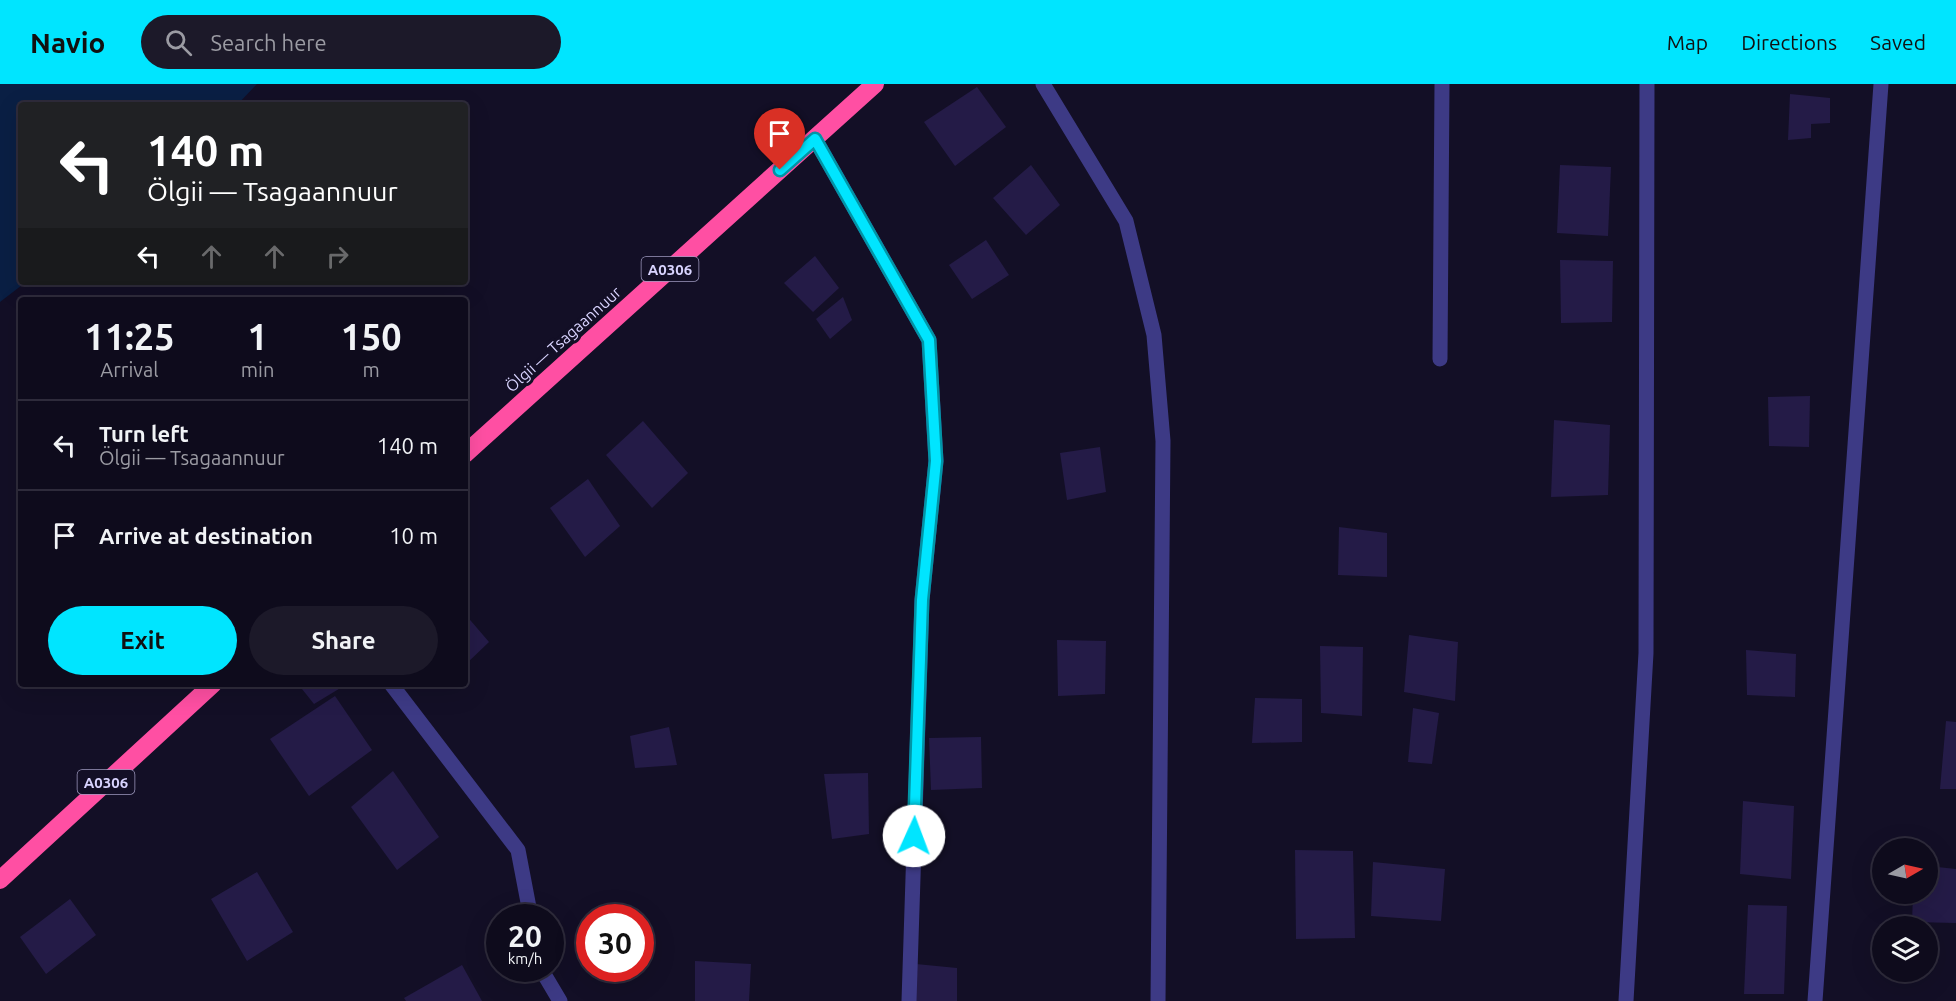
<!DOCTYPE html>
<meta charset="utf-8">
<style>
body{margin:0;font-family:Ubuntu,sans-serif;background:#1c1929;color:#f1f3f6;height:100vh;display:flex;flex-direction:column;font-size:22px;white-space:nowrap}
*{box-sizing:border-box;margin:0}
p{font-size:20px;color:#9b9ba3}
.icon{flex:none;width:33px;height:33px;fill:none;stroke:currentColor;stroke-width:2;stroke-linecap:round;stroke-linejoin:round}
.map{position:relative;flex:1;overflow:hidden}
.side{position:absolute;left:18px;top:213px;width:450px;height:390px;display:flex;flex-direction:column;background:#0e0b1c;border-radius:6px;box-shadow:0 6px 24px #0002,0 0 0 2px #2e2b3b}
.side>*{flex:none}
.top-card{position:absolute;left:18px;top:18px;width:450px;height:183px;border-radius:6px;box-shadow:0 6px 24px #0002,0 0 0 2px #2e2b3b;background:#202124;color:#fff;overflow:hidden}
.needle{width:39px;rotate:81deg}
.fabs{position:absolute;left:1872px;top:754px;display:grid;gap:12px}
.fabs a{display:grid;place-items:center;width:66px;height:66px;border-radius:50%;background:#0e0b1c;box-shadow:0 6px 24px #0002,0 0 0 2px #2e2b3b;font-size:30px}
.speed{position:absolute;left:486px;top:820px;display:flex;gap:12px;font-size:30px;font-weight:700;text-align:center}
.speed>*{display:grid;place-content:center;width:78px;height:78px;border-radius:50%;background:#0e0b1c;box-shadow:0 6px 24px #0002,0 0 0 2px #2e2b3b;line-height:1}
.speed small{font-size:15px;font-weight:400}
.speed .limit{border:9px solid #d22;background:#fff;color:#111}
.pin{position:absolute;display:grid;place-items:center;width:51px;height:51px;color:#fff;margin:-62px -26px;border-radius:50% 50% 50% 0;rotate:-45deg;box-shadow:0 0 6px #0007}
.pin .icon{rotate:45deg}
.me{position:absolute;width:66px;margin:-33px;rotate:2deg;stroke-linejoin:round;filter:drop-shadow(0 0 4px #0008)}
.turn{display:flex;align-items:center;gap:21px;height:126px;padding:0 30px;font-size:27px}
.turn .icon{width:78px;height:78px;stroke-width:2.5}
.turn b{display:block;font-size:42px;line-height:51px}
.lanes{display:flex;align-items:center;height:57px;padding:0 30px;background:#0003;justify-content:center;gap:30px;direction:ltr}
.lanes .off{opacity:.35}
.eta{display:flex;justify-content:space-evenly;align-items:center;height:102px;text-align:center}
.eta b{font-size:36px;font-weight:600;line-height:42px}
.primary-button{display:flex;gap:12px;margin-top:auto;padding:12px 30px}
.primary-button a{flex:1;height:69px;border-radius:36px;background:#00e5ff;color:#111;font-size:24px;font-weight:600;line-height:69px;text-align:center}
.primary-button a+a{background:#1c1929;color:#f1f3f6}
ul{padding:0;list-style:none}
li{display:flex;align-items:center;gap:18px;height:90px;padding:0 30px;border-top:2px solid #2e2b3b}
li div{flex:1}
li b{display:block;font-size:22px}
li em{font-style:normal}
header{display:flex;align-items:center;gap:36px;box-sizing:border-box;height:84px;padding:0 30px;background:#00e5ff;color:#111}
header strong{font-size:28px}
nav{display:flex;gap:33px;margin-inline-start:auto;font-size:21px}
.search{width:420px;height:54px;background:#1c1929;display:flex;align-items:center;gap:15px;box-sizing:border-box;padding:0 21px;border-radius:33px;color:#9b9ba3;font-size:22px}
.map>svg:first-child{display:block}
.water{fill:#0a1f44}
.building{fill:#241b47}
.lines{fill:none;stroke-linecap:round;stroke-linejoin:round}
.street{stroke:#3d3a85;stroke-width:15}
.highway{stroke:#ff4fa3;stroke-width:18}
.route-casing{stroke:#0095a6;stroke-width:15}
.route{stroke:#00e5ff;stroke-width:10}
.labels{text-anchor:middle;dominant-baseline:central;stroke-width:6;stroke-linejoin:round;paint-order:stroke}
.shield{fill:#130f26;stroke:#9e99be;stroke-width:1.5}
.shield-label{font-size:15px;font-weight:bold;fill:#d9d4ff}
.street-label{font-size:16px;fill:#d9d4ff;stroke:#130f26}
</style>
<header>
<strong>Navio</strong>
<div class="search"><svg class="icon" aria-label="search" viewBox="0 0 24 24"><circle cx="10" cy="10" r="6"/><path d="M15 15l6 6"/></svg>Search here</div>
<nav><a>Map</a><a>Directions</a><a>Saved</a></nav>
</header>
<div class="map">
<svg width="1956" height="917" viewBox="0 0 1956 917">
<rect width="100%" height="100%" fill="#130f26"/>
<polygon class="water" points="0,0 257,0 237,21 21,21 21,198 26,198 0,218"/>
<g class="building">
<polygon points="977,3 1006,43 955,82 924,38"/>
<polygon points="1790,10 1830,14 1830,39 1811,40 1811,54 1788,56"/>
<polygon points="1031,81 1060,121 1026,151 993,114"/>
<polygon points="1560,81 1611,83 1608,152 1557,149"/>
<polygon points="986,156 1009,191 972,215 949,181"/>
<polygon points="815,172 839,204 813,228 784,199"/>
<polygon points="1560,176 1613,177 1612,238 1561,239"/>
<polygon points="843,213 852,236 830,255 816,235"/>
<polygon points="1810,312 1809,363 1769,362 1768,313"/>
<polygon points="1554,336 1610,341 1608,411 1551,413"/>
<polygon points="643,337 688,389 652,424 606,371"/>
<polygon points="1100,363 1106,408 1067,416 1060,369"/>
<polygon points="588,395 620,442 585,473 550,424"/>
<polygon points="1339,443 1387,449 1387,493 1338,491"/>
<polygon points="465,530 489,558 465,581"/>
<polygon points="1409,551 1458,558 1455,617 1404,608"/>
<polygon points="1057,556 1106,557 1105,610 1058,612"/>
<polygon points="1320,562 1363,563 1362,632 1321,629"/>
<polygon points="1746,566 1796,570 1795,613 1747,611"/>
<polygon points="298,600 347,600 314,620"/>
<polygon points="335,612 372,666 309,712 270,655"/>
<polygon points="1255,614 1302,615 1302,658 1252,659"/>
<polygon points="1413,624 1439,629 1432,680 1408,678"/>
<polygon points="1946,637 1956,638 1956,705 1940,705"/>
<polygon points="669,643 677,681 635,684 630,652"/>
<polygon points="981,653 982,704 931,706 929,654"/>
<polygon points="393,687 439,753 397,786 351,723"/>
<polygon points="868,689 869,750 832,755 824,690"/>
<polygon points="1743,717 1794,722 1791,795 1740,790"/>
<polygon points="1295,766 1353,767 1355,854 1296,855"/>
<polygon points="1373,778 1445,785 1441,837 1371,832"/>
<polygon points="1928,782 1956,785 1956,839 1912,838 1913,810 1928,810"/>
<polygon points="257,788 293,848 247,877 211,815"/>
<polygon points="70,815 96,851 46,890 20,853"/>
<polygon points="1748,821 1787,822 1784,910 1744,910"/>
<polygon points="695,877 751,880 749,917 695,917"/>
<polygon points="916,880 957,884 957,917 915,917"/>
<polygon points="462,881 482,917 406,917 404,914"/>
</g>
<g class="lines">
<g class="street">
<polyline points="1043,0 1126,137 1154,251 1163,357 1158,917"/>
<polyline points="815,55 929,256 936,377 922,516 909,917"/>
<polyline points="1440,275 1442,0"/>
<polyline points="391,600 518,766 531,834"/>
<polyline points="541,885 560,917"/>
<polyline points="1626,917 1646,569 1647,0"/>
<polyline points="1815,917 1881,0"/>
</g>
<g class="highway">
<polyline points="465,370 875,0"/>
<polyline points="0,796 213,600"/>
</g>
</g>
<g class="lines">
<defs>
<polyline id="route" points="780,86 815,55 929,256 936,377 922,516 914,752"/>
</defs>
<use href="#route" class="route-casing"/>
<use href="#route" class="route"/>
</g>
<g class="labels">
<g class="shield">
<rect x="641.5" y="173" width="57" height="24" rx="4.5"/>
<rect x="77.5" y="686" width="57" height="24" rx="4.5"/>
</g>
<g class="shield-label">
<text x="670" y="185">A0306</text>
<text x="106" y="698">A0306</text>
</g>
<g class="street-label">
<text transform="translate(563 255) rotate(-42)">Ölgii — Tsagaannuur</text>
</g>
</g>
</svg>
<div class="fabs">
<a><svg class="needle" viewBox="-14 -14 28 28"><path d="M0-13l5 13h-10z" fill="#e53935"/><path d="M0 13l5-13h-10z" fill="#9b9ba3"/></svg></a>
<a><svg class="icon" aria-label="layers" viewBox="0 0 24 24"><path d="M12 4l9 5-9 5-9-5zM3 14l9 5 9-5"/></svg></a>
</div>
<div class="speed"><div>20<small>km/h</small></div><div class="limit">30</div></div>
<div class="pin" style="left:780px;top:86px;background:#d93025"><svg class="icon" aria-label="arrive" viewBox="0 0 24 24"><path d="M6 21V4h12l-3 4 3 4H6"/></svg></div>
<svg class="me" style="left:914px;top:752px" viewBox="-20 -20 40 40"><circle r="19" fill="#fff"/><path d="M0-13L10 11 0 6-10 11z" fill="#00e5ff"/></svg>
<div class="top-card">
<div class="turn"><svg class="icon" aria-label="left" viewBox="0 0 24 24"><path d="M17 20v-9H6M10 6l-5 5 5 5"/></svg><div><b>140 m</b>Ölgii — Tsagaannuur</div></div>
<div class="lanes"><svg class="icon" aria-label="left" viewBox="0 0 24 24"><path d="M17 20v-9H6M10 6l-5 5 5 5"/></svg><svg class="icon off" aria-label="ahead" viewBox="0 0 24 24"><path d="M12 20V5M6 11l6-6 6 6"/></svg><svg class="icon off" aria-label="ahead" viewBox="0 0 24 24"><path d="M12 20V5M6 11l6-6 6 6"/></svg><svg class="icon off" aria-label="right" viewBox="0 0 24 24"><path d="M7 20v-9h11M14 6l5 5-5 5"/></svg></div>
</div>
<section class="side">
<div class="eta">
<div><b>11:25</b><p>Arrival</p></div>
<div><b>1</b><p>min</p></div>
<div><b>150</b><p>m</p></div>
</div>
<ul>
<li><svg class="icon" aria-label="left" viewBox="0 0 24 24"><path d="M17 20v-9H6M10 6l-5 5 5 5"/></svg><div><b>Turn left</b><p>Ölgii — Tsagaannuur</p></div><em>140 m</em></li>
<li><svg class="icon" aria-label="arrive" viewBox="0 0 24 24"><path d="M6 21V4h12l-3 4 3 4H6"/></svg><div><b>Arrive at destination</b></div><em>10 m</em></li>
</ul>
<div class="primary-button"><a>Exit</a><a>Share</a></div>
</section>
</div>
